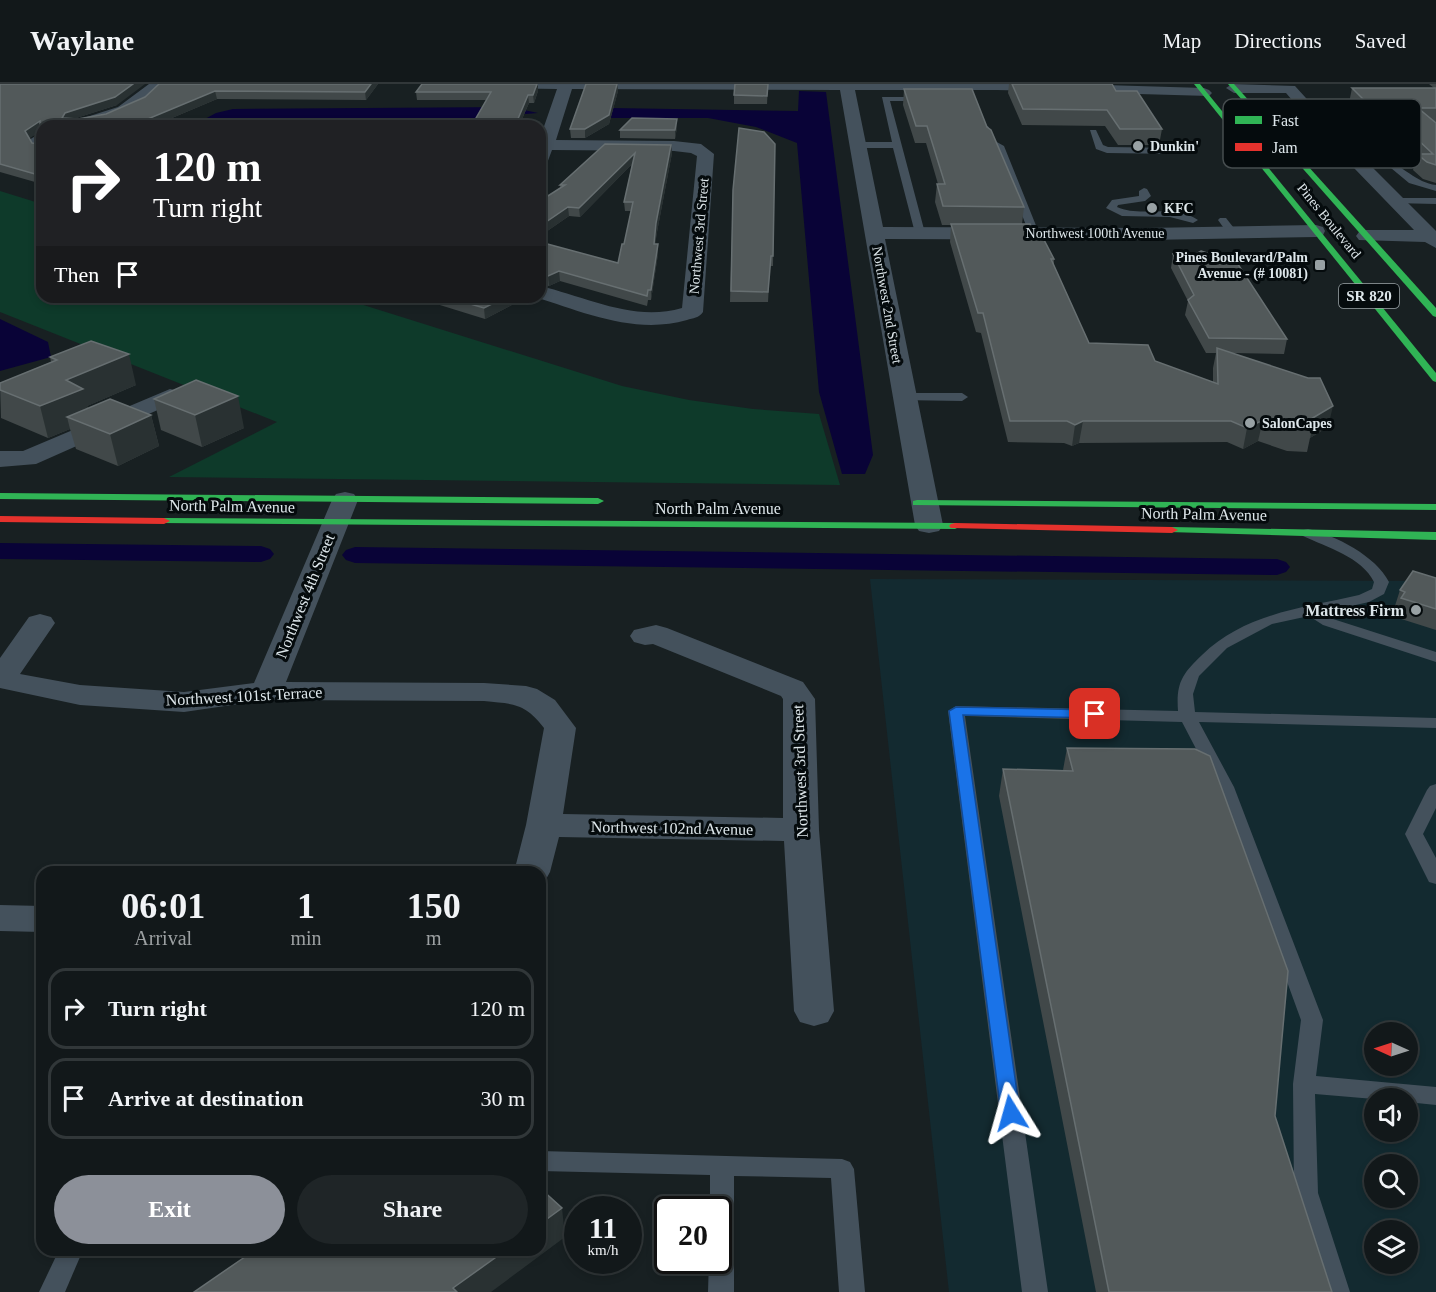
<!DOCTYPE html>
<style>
body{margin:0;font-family:"Times New Roman",serif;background:#1f2527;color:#f1f3f6;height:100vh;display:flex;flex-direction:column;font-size:22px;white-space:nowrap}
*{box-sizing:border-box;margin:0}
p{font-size:20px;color:#9ca0a2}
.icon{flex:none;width:33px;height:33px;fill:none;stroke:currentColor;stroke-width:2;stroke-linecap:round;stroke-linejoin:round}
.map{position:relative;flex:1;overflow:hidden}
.drawer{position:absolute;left:36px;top:782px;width:510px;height:390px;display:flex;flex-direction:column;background:#12181a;border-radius:18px;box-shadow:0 3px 9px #0003,0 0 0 2px #313739}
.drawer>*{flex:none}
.hud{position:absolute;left:36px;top:36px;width:510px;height:183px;border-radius:18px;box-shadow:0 3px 9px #0003,0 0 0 2px #313739;background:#202124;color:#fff;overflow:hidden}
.needle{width:39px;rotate:273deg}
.fabs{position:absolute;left:1364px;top:938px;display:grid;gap:12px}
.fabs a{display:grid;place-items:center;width:54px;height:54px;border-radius:50%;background:#12181a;box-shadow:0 3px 9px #0003,0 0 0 2px #313739;font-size:30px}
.speed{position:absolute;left:564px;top:1112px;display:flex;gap:12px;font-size:30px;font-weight:700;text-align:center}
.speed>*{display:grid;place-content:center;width:78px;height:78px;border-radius:50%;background:#12181a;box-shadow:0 3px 9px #0003,0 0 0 2px #313739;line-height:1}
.speed small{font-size:15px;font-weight:400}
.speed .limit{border:3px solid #111;border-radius:9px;background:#fff;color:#111}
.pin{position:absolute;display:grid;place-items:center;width:51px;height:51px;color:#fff;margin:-26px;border-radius:12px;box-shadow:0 3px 9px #0006}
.me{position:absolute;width:66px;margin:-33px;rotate:352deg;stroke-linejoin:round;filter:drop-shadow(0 0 4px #0008)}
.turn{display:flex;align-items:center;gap:21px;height:126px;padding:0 18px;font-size:27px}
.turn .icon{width:78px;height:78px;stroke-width:2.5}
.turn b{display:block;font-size:42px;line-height:51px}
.then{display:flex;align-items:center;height:57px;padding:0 18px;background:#0003;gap:12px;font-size:22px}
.eta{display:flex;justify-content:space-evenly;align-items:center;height:102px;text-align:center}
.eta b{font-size:36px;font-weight:600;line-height:42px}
.action{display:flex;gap:12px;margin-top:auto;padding:12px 18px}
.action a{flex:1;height:69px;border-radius:36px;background:#8c9099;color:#fff;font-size:24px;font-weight:600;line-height:69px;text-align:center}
.action a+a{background:#1f2527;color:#f1f3f6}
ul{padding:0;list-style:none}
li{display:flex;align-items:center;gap:18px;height:81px;margin:0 12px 9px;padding:0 6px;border:3px solid #313739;border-radius:18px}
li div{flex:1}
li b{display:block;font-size:22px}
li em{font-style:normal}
header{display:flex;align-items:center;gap:36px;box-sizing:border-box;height:84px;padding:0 30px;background:#12181a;border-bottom:2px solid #313739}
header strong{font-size:28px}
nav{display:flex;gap:33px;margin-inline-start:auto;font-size:21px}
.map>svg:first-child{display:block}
.built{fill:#132a30;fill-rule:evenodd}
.green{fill:#0e3a2a}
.water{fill:#090337}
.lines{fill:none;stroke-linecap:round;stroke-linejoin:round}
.canal{fill:#090337;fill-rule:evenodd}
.lane{fill:#44515c;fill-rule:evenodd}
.street{fill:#44515c;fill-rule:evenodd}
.fast{fill:#30b455;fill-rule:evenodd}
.jam{fill:#e5322d;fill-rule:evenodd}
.wall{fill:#414849;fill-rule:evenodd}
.shaded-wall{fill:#293132}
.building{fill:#52595a;stroke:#676f71;stroke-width:1.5;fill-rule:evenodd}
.route{fill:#1a73e8;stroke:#114b97;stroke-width:1.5}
.poi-dot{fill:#98a1a4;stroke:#050b0d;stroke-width:2}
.labels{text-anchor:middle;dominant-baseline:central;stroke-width:6;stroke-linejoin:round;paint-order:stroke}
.far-poi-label{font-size:14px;font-weight:bold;fill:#dde6ea;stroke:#050b0d;text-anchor:start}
.far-street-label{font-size:14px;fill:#dde6ea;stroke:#050b0d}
.shield{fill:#050b0d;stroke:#9ca4a8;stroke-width:1.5}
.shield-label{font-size:15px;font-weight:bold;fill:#dde6ea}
.street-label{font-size:16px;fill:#dde6ea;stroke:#050b0d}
.poi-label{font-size:16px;font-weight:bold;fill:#dde6ea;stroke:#050b0d;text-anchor:end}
.key{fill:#050b0d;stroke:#464d4f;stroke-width:1.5}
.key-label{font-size:16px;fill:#dde6ea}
</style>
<header>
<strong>Waylane</strong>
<nav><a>Map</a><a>Directions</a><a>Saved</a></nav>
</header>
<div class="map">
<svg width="1436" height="1208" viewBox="0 0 1436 1208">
<rect width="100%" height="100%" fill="#182022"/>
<path class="built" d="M870,495L1436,497V1208H949ZM1374,948H1407V981H1374ZM1374,1014H1407V1047H1374ZM1374,1080H1407V1113H1374ZM1374,1146H1407V1179H1374Z"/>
<polygon class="green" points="0,107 42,120 42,213 338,213 622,302 689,316 753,325 819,330 840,401 169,393 277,338 0,228"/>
<g class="water">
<polygon points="799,7 826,8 873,371 865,390 842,390 819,308 797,59 756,43 708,34 613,34 579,30 612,24 798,27"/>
<polygon points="510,23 538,29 469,35 464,42 192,42 216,29 233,25"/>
<polygon points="0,235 48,258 51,273 0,287"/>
</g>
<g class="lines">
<g class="canal">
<polygon points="0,459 261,462 270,465 274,470 270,475 261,478 0,475"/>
<polygon points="355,463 1277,475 1286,478 1290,483 1286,488 1277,491 355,479 346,476 342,471 346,466"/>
</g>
<g class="lane">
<polygon points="882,13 925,13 929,15 925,17 890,17 925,149 924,151 915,149 893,64 858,64 854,61 858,58 892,58"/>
<polygon points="982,42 988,42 995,57 1004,62 1039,149 1038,151 1029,149 996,64 987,59"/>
<polygon points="1090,46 1096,46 1103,61 1108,63 1177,64 1181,67 1177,70 1107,69 1096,65"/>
<path d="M1391,80C1400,79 1416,99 1436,101V107L1409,99L1391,84Z"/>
<path d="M1144,104L1147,105L1151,112L1145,117L1118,121L1117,123C1141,134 1174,119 1198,136L1193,139L1170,133L1122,132L1106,124L1112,116L1139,112V107Z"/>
<polygon points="1396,114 1436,114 1436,120 1393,119 1391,117"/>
<polygon points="1220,134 1226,134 1237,148 1236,150 1228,150 1218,136"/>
<polygon points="904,309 962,309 968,313 962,317 900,316 898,313 900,310"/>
<path d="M1308,445C1335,451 1376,472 1389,498L1384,510L1369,518L1324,528L1333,535L1436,568V578L1323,541L1309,532L1272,540L1227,564L1199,592L1193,610L1195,628L1436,634V644L1199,638L1234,703L1323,936L1316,992L1436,1003V1021L1407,1018V1014L1374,1015L1315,1010L1318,1109L1350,1208H1324L1294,1109L1293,1000L1301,936L1216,703L1182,638L965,632L1048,1208H1022L948,627L956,622L1178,627C1176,599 1182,590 1202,571C1245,529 1303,524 1359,511L1372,505L1374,498C1362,473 1326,463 1303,452L1301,449L1303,446Z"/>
<polygon points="1436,700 1436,724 1423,750 1436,774 1436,800 1429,798 1405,750 1427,706 1430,702"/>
<polygon points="540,1067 842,1075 850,1078 854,1085 865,1208 839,1208 831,1094 734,1092 734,1208 708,1208 709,1176 718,1176 718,1125 710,1125 710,1091 540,1087"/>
<polygon points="59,1166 83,1166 65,1208 39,1208"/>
</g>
<g class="street">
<path d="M149,0H166C143,29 102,42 66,42L68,39L118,23Z"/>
<path d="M494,0H1071L1204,4L1209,6L1212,9L1209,12L997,6H855L883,143L1147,144L1316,141L1323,143L1325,147L1323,151L1316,153L1147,156L885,155L943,441L939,447L929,449L919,447L915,441L840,6L572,5L556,56L674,57L701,60L714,70L703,228C699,234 693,234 687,236C635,251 583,228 535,213H540V202C587,213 633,238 682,224L697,72L691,69L674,67L552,66L546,82L540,83V54L557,5L501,4Z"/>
<polygon points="1232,0 1295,2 1336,47 1436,147 1436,164 1425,158 1359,156 1356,152 1359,148 1366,146 1414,146 1324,53 1286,9 1234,9 1226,4"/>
<polygon points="42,48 42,67 36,66 29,56"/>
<polygon points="170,305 178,307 182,312 178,317 36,380 0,383 0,367 23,367"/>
<path d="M345,408L354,410L358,416L286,598L484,599L526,602L537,605L555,616L576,644L563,730L783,734V615L781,612L653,560L645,561L634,558L630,552L634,546L656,541L667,544L803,598L815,615L819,746L834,927L828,938L814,942L800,938L794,927L784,757L559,753L550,788L545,797L540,798V788H514L526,741L544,644C525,619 514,620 484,617L266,616L184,628L80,621L0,604V574L29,533L40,530L51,533L55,539L20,590L80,601L184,608L254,599L332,416L336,410Z"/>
<polygon points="0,821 42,822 42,848 0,847"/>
</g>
<g class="fast">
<polygon points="1194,0 1200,0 1436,289 1436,298 1433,297"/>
<polygon points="1228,0 1234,0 1436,224 1436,233 1433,232"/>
<polygon points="0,409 598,414 604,417 598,420 0,415"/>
<polygon points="917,416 1436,420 1436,426 913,421 913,417"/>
<polygon points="164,434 955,439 961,442 955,445 160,439 158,437 160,435"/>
<polygon points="1172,443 1436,448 1436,456 1168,448 1166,446 1168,444"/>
</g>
<g class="jam">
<polygon points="0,432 164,434 170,437 164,440 0,438"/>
<polygon points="955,439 1172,443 1178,446 1172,449 951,444 949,442 951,440"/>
</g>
</g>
<g class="wall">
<path d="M0,0L117,21L73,35H78L106,30L145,13L159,0H378L366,16L217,15L153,42H42V100L0,88ZM41,47V60L32,59L29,54Z"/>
<polygon points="617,0 618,7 609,40 585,54 571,54 570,45"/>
<polygon points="768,0 767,20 734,20 734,11"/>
<polygon points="1009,0 1112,0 1116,7 1162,45 1159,61 1118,61 1105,42 1022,41 1008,9"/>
<polygon points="1429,0 1436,0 1436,99 1423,95 1413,86 1416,74 1380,39 1367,39 1349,19 1352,4 1434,4"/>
<polygon points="904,5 987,43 1024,123 1022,140 1036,152 1054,175 1054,181 1089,259 1155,277 1213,298 1213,284 1216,269 1206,269 1185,231 1188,217 1171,184 1173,170 1287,255 1284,270 1233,269 1328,343 1310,354 1307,368 1287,367 1258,357 1243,365 1227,358 1079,359 1072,362 1064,359 1008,358 981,249 976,248 950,158 951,141 942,141 935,118 937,100 938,100 926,59 915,59 903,21"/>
<polygon points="538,7 534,19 529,19 519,42 472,42 486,16 417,16 416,8"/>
<polygon points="677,43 675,55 620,54 620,46"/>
<polygon points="605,60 671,61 672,69 657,148 655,160 658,160 658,170 651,216 648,216 647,222 560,197 549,202 540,200 540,158 618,179 622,160 624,160 631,127 625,127 624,118 632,80 580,133 569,132 540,152 540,117 560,104 560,101"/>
<polygon points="775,60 773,182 770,182 768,218 730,218 733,106"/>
<polygon points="414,213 527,213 485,235"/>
<polygon points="50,273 136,301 87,322 88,324 151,331 159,362 118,382 76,365 70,345 48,354 1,334 0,299 51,278"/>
<polygon points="154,315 244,344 202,363 161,346"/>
<polygon points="1436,494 1436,546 1395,533 1397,526 1394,525 1400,506"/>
<polygon points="1067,664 1275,1032 1332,1208 1096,1208 999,712 1003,685 1063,686"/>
</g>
<g class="shaded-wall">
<polygon points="133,0 145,0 117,21 67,37 62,34 65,29"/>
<polygon points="371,0 378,0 366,16 365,8"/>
<polygon points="538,0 538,7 534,19 533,11"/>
<polygon points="617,0 618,7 609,40 585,54 585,45"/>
<polygon points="215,7 217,15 153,42 131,42"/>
<polygon points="528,11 529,19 519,42 515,42"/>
<polygon points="677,35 677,43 675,55 675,46"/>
<polygon points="40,37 42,46 27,56 25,47"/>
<polygon points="671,61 672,69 657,148 654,170 654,160 656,139"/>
<polygon points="635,69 635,77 580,133 579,124"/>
<polygon points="568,123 569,132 540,152 540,142"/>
<polygon points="658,160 658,170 651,216 651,206"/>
<polygon points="559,187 560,197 549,202 548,192"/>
<polygon points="506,213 527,213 485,235 484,224"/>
<polygon points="129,270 136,301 87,322 91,336 67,333 70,345 48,354 40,322 66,296"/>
<polygon points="238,312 244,344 202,363 195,331"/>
<polygon points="1333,322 1328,343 1310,354 1312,346 1311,335"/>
<polygon points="151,331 159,362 118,382 110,350"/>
<polygon points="1263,336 1258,357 1243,365 1247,344"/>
<polygon points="1083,337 1079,359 1072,362 1075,341"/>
<polygon points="562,1124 565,1153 491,1208 454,1208 453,1204 506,1166 540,1166 540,1140"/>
</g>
<g class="building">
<path d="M0,0H133L115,13L65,29L62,34L78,35L106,30L145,13L159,0H371L365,8L215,7L131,42H42V92L0,80ZM40,37L41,60L32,59L25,47Z"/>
<polygon points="422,0 537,0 533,11 528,11 515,42 479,42 480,41 472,41 491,8 416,8"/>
<polygon points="586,0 617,0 609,31 585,45 570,45"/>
<polygon points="735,0 768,0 767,12 734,11"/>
<polygon points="1012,0 1112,0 1116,7 1137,7 1162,45 1120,45 1107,26 1023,25"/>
<polygon points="1352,4 1436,4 1436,24 1418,24 1436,39 1436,81 1427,78 1417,70 1433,70 1384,24 1371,23"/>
<polygon points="904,5 972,5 987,43 991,46 1024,123 943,122 937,100 945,100 927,42 916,42"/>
<polygon points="632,34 677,35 675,46 620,46"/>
<polygon points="739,44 764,48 775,60 773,172 771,172 768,208 731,207 733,106"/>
<polygon points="605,60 671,61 656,139 654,160 658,160 651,206 648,206 647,212 559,187 548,192 540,191 540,158 618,179 622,160 624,160 633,118 624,118 635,69 579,124 568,123 540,142 540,117 565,101 560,101"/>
<polygon points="951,140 1030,140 1036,152 1042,152 1054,175 1051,175 1089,259 1148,261 1155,277 1218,300 1217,264 1308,294 1320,294 1333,322 1311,335 1312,346 1292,346 1263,336 1247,344 1231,337 1083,337 1075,341 1067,337 1010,337 983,229 978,229"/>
<polygon points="1201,167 1213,171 1232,171 1287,255 1209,254 1188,216 1194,211 1173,170 1196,170"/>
<polygon points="446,213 506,213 484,224"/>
<polygon points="91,257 129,270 66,296 83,305 40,322 0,306 0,299 57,276 50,273"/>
<polygon points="196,296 238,312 195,331 154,315"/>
<polygon points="110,315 151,331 110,350 67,333"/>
<polygon points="1413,487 1436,494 1436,525 1401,514 1405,508 1400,506"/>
<polygon points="1067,664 1195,665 1210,672 1288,887 1275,1032 1332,1208 1109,1208 1003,685 1073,687"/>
<polygon points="540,1104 562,1124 540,1140"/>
<polygon points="253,1166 506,1166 453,1204 457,1208 194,1208 252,1168"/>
</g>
<polygon class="route" points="956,623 1095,626 1102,630 1095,634 963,631 1020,1029 1017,1034 1011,1037 1004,1034 1001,1029 949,627"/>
<g class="poi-dot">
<circle cx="1138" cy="62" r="6"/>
<circle cx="1152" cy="124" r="6"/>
<rect x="1314" y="175" width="12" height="12" rx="3"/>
<circle cx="1250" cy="339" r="6"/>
<circle cx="1416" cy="526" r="6"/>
</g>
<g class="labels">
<g class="far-poi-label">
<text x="1150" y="62">Dunkin'</text>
<text x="1164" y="124">KFC</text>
<text x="1308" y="173" text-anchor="end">Pines Boulevard/Palm<tspan x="1308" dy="16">Avenue - (# 10081)</tspan></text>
<text x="1262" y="339">SalonCapes</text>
</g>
<g class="far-street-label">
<text transform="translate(1329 137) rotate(51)">Pines Boulevard</text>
<text x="1095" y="149">Northwest 100th Avenue</text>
<text transform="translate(699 152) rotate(-85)">Northwest 3rd Street</text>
<text transform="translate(887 221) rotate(80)">Northwest 2nd Street</text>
</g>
<rect class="shield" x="1339" y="200" width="60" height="24" rx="4.5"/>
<g class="shield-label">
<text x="1369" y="212">SR 820</text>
</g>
<g class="street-label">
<text transform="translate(232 422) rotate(1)">North Palm Avenue</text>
<text x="718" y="424">North Palm Avenue</text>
<text transform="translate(1204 430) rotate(1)">North Palm Avenue</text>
<text transform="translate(305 512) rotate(-68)">Northwest 4th Street</text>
<text transform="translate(244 612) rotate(-3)">Northwest 101st Terrace</text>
<text transform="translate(800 687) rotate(-92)">Northwest 3rd Street</text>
<text transform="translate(672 744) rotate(1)">Northwest 102nd Avenue</text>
</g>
<g class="poi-label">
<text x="1404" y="526">Mattress Firm</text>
</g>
</g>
<rect x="1223" y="15" width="198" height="69" rx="9" class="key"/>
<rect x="1235" y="32" width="27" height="8" fill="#30b455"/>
<rect x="1235" y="59" width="27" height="8" fill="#e5322d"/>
<g class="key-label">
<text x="1272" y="42">Fast</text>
<text x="1272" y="69">Jam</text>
</g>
</svg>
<div class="fabs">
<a><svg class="needle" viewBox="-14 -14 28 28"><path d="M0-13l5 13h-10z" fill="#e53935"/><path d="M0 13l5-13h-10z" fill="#9ca0a2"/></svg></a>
<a><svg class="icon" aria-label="sound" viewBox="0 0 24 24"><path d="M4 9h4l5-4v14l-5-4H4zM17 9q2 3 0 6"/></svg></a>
<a><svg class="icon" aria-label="search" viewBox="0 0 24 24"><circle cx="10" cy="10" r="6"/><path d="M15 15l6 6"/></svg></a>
<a><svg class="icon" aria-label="layers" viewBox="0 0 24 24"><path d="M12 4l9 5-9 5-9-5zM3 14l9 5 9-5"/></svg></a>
</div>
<div class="speed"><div>11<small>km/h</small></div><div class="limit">20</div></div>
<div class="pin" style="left:1095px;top:630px;background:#d93025"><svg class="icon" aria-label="arrive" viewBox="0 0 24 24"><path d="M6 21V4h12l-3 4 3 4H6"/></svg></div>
<svg class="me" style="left:1011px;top:1029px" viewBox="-20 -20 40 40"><path d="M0-17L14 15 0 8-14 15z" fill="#1a73e8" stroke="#fff" stroke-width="4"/></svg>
<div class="hud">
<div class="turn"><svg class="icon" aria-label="right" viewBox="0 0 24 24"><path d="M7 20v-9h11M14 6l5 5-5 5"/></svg><div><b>120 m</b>Turn right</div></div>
<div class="then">Then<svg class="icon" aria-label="arrive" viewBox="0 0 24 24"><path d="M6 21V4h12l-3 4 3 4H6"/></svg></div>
</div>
<section class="drawer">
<div class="eta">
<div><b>06:01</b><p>Arrival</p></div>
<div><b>1</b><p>min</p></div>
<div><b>150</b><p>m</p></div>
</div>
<ul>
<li><svg class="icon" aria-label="right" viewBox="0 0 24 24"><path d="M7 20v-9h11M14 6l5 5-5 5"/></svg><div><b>Turn right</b></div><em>120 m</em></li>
<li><svg class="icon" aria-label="arrive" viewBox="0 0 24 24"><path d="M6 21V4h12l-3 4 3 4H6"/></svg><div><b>Arrive at destination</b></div><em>30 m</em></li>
</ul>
<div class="action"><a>Exit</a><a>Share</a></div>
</section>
</div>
